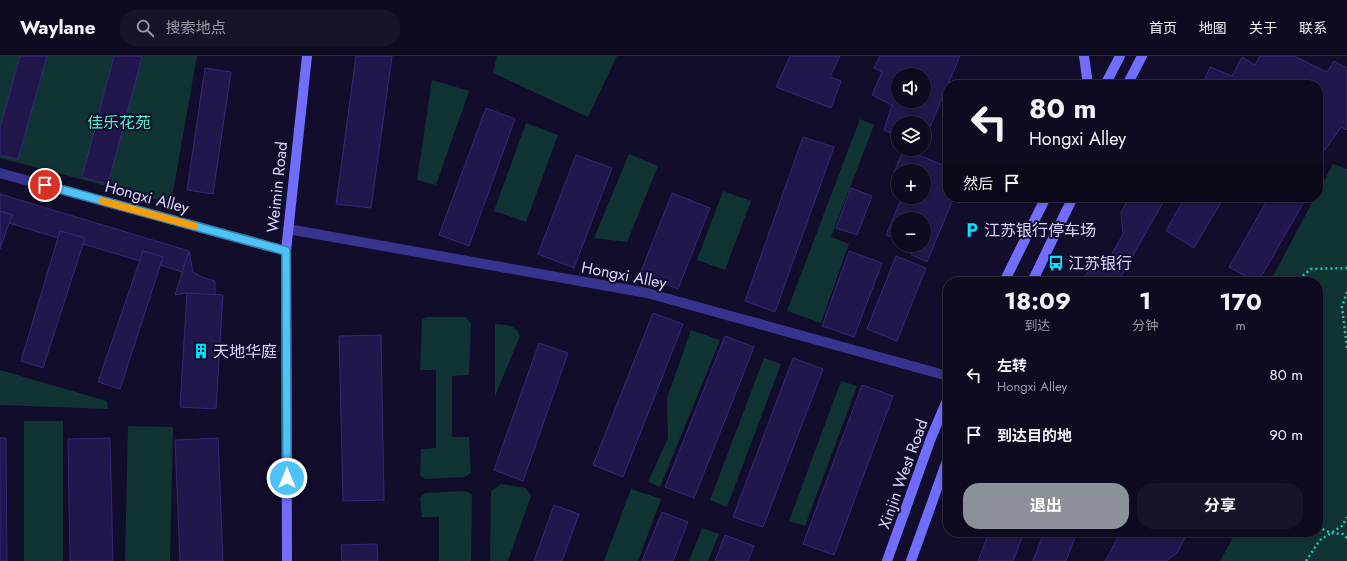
<!DOCTYPE html>
<html lang="zh">
<meta charset="utf-8">
<style>
body{margin:0;font-family:Jost,"Noto Sans SC",sans-serif;background:#171329;color:#f1f3f6;height:100vh;display:flex;flex-direction:column;font-size:15px;white-space:nowrap}
*{box-sizing:border-box;margin:0}
p{font-size:13px;color:#9b9aa5}
.icon{flex:none;width:22px;height:22px;fill:none;stroke:currentColor;stroke-width:2;stroke-linecap:round;stroke-linejoin:round}
.map{position:relative;flex:1;overflow:hidden}
.sheet{position:absolute;left:943px;top:221px;width:380px;height:260px;display:flex;flex-direction:column;background:#0e0a20;border-radius:16px;box-shadow:0 2px 6px #0003,0 0 0 1px #2e2b3e}
.sheet>*{flex:none}
.banner{position:absolute;left:943px;top:24px;width:380px;height:122px;border-radius:16px;box-shadow:0 2px 6px #0003,0 0 0 1px #2e2b3e;background:#0e0a20;color:#f1f3f6;overflow:hidden}
.fabs{position:absolute;left:891px;top:12px;display:grid;gap:8px}
.fabs a{display:grid;place-items:center;width:40px;height:40px;border-radius:50%;background:#0e0a20;box-shadow:0 2px 6px #0003,0 0 0 1px #2e2b3e;font-size:20px}
.pin{position:absolute;display:grid;place-items:center;width:34px;height:34px;color:#fff;margin:-17px;border:2px solid #fff;border-radius:50%;box-shadow:0 1px 4px #0007}
.me{position:absolute;width:44px;margin:-22px;rotate:0deg;stroke-linejoin:round;filter:drop-shadow(0 0 3px #0008)}
.turn{display:flex;align-items:center;gap:14px;height:84px;padding:0 20px;font-size:18px}
.turn .icon{width:52px;height:52px;stroke-width:2.5}
.turn b{display:block;font-size:28px;line-height:34px}
.then{display:flex;align-items:center;height:38px;padding:0 20px;background:#0003;gap:8px;font-size:15px}
.eta{display:flex;justify-content:space-evenly;align-items:center;height:68px;text-align:center}
.eta b{font-size:24px;font-weight:700;line-height:28px}
.button{display:flex;gap:8px;margin-top:auto;padding:8px 20px}
.button a{flex:1;height:46px;border-radius:16px;background:#8c9099;color:#fff;font-size:16px;font-weight:700;line-height:46px;text-align:center}
.button a+a{background:#171329;color:#f1f3f6}
ul{padding:0;list-style:none}
li{display:flex;align-items:center;gap:12px;height:60px;padding:0 20px}
li div{flex:1}
li b{display:block;font-size:15px}
li em{font-style:normal}
header{display:flex;align-items:center;gap:24px;box-sizing:border-box;height:56px;padding:0 20px;background:#0e0a20;border-bottom:1px solid #2e2b3e}
header strong{font-size:19px}
nav{display:flex;gap:22px;margin-inline-start:auto;font-size:14px}
.search{width:280px;height:36px;background:#171329;display:flex;align-items:center;gap:10px;box-sizing:border-box;padding:0 14px;border-radius:16px;color:#9b9aa5;font-size:15px}
.map>svg:first-child{display:block}
.green{fill:#0f3433}
.building{fill:#22174d;stroke:#37267b;fill-rule:evenodd}
.lines{fill:none;stroke-linecap:round;stroke-linejoin:round}
.path{stroke:#22c7bd;stroke-width:2.5;stroke-dasharray:2 3;stroke-linecap:butt}
.street{stroke:#37338e;stroke-width:10}
.secondary{stroke:#716dff;stroke-width:10}
.route-casing{stroke:#337fa1;stroke-width:10}
.route{stroke:#4fc3f7;stroke-width:7}
.slow{stroke:#f59e0b;stroke-width:7}
.labels{text-anchor:middle;dominant-baseline:central;stroke-width:4;stroke-linejoin:round;paint-order:stroke}
.park-label{font-size:16px;fill:#54edc7;stroke:#120d2a}
.street-label{font-size:16px;fill:#dbd6ff;stroke:#120d2a}
.poi-label{font-size:16px;fill:#dbd6ff;stroke:#120d2a;text-anchor:start}
</style>
<header>
<strong>Waylane</strong>
<div class="search"><svg class="icon" aria-label="search" viewBox="0 0 24 24"><circle cx="10" cy="10" r="6"/><path d="M15 15l6 6"/></svg>搜索地点</div>
<nav><a>首页</a><a>地图</a><a>关于</a><a>联系</a></nav>
</header>
<div class="map">
<svg width="1347" height="505" viewBox="0 0 1347 505">
<rect width="100%" height="100%" fill="#120d2a"/>
<g class="green">
<polygon points="0,0 197,0 171,147 0,102"/>
<polygon points="497,0 617,0 588,61 493,17"/>
<polygon points="432,24 469,35 436,129 417,124"/>
<polygon points="860,63 874,69 831,181 849,188 821,267 787,255"/>
<polygon points="526,67 558,79 526,166 494,155"/>
<polygon points="629,98 658,110 627,186 594,182"/>
<polygon points="1333,108 1347,113 1347,505 1220,505 1236,476 1318,476 1318,226 1270,226 1315,141 1318,141 1318,136"/>
<polygon points="723,135 751,145 725,214 697,204"/>
<polygon points="426,261 466,261 471,268 469,319 452,320 452,381 469,381 471,417 465,421 425,423 420,419 421,393 436,392 436,314 420,314 422,264"/>
<path d="M495,268C505,269 516,268 520,280L495,340Z"/>
<polygon points="691,274 720,284 660,431 648,426 668,382 667,342"/>
<polygon points="764,302 781,308 727,451 710,444"/>
<polygon points="0,314 107,345 108,353 0,349"/>
<polygon points="841,325 857,330 805,470 789,465"/>
<rect x="24" y="365" width="39" height="140"/>
<polygon points="128,370 173,371 170,505 125,505"/>
<polygon points="501,428 526,432 531,440 508,505 490,505 491,435"/>
<polygon points="631,433 661,443 638,505 604,505"/>
<polygon points="466,435 472,439 471,505 439,505 439,461 422,461 420,442 425,437"/>
<polygon points="702,472 719,478 708,505 689,505"/>
</g>
<g class="building">
<polygon points="20,0 47,0 18,103 0,99 0,72"/>
<polygon points="114,0 136,0 142,1 108,128 82,121"/>
<polygon points="356,0 392,0 371,152 336,148"/>
<polygon points="790,0 840,0 830,21 841,25 831,52 776,31"/>
<path d="M880,0H960L924,85V67H898V81L884,74L892,49L872,39L882,16L874,12ZM898,19H924V45H898Z"/>
<polygon points="1260,0 1294,0 1327,16 1334,5 1347,12 1347,74 1341,71 1325,94 1318,91 1318,29 1206,29 1203,27 1210,11 1232,20 1242,1 1255,9"/>
<polygon points="205,12 231,16 213,138 187,134"/>
<polygon points="486,52 515,63 469,190 439,179"/>
<polygon points="803,81 834,91 775,256 745,245"/>
<polygon points="904,93 948,111 948,141 954,141 927,206 912,199 908,189 924,189 924,163 898,163 898,184 886,179 902,141 924,141 924,115 898,115 898,117 894,116"/>
<polygon points="576,99 612,112 574,212 538,198"/>
<polygon points="851,132 872,140 857,179 836,172"/>
<polygon points="672,137 710,152 678,233 640,218"/>
<polygon points="0,138 189,195 182,216 161,209 163,201 143,195 140,205 83,188 85,182 60,175 58,182 9,167 12,159 0,155"/>
<polygon points="1129,141 1166,141 1118,226 1082,226 1092,208 1109,203 1123,178 1121,157"/>
<polygon points="1185,141 1224,141 1194,192 1166,175"/>
<polygon points="1269,141 1307,141 1258,226 1256,226 1229,211"/>
<polygon points="0,155 12,159 0,193"/>
<polygon points="60,175 85,182 43,312 21,305"/>
<polygon points="143,195 163,201 120,333 98,326"/>
<polygon points="189,195 193,216 202,221 215,225 215,239 187,237 175,239"/>
<polygon points="849,195 882,207 854,281 822,270"/>
<polygon points="896,200 926,212 897,285 867,273"/>
<polygon points="187,237 223,239 216,353 180,351"/>
<polygon points="653,257 683,268 623,421 593,409"/>
<polygon points="381,279 384,444 343,445 339,280"/>
<polygon points="725,280 754,291 694,442 665,431"/>
<polygon points="539,287 568,297 523,425 494,414"/>
<polygon points="793,302 823,313 763,471 733,461"/>
<polygon points="862,329 893,340 834,499 803,488"/>
<polygon points="0,382 6,382 7,505 0,505"/>
<polygon points="110,382 113,505 70,505 68,383"/>
<polygon points="218,382 223,505 180,505 175,384"/>
<polygon points="554,449 579,458 562,505 534,505"/>
<polygon points="662,456 688,466 673,505 642,505"/>
<polygon points="989,476 1024,476 1013,505 978,505"/>
<polygon points="1044,476 1077,476 1066,505 1033,505"/>
<polygon points="1121,476 1183,476 1187,478 1177,497 1166,505 1105,505"/>
<polygon points="725,479 754,490 748,505 715,505"/>
<polygon points="377,488 378,505 342,505 341,489"/>
</g>
<g class="lines">
<g class="path">
<polyline points="1295,226 1311,213 1347,212"/>
<polyline points="1347,236 1342,251 1347,292"/>
<polyline points="1318,471 1331,477 1343,478 1347,482"/>
<polyline points="1306,505 1320,484 1342,470 1347,461"/>
</g>
<g class="street">
<polyline points="0,117 286,195"/>
<polyline points="288,173 647,237 948,320"/>
</g>
<g class="secondary">
<polyline points="1084,0 1088,29"/>
<polyline points="1105,29 1120,0"/>
<polyline points="1127,29 1142,0"/>
<polyline points="1004,226 1046,141"/>
<polyline points="1032,226 1073,141"/>
<polyline points="287,505 286,195 307,0"/>
<polyline points="887,505 931,382 948,342"/>
<polyline points="911,505 948,402"/>
</g>
</g>
<g class="lines">
<defs>
<polyline id="route" points="45,129 286,195 287,422"/>
</defs>
<use href="#route" class="route-casing"/>
<use href="#route" class="route"/>
<polyline class="slow" points="102,145 194,170"/>
</g>
<defs>
<symbol id="parking-bare" viewBox="-9 -9 18 18"><path d="M-3.5-5.5H1a3.5 3.5 0 0 1 0 7H-1V5.5H-3.5ZM-1-3.4V-.6H.8a1.4 1.4 0 0 0 0-2.8Z" fill="#02e6ff" stroke="#120d2a" stroke-width="2.5" paint-order="stroke"/></symbol>
<symbol id="bus-bare" viewBox="-9 -9 18 18"><path d="M-5-6H5V4H4V6H2V4H-2V6H-4V4H-5ZM-3.5-4V0h7V-4ZM-3.5 1.2v1.5H-2V1.2ZM2 1.2v1.5H3.5V1.2Z" fill="#02e6ff" stroke="#120d2a" stroke-width="2.5" paint-order="stroke"/></symbol>
<symbol id="building-bare" viewBox="-9 -9 18 18"><path d="M-4-6H4V6H1V3H-1V6H-4ZM-2.5-4.3h1.7v1.8h-1.7ZM.8-4.3h1.7v1.8H.8ZM-2.5-1h1.7V.8h-1.7ZM.8-1h1.7V.8H.8Z" fill="#02e6ff" stroke="#120d2a" stroke-width="2.5" paint-order="stroke"/></symbol>
</defs>
<g fill-rule="evenodd">
<use href="#parking-bare" x="961" y="163" width="22" height="22"/>
<use href="#bus-bare" x="1045" y="196" width="22" height="22"/>
<use href="#building-bare" x="190" y="284" width="22" height="22"/>
</g>
<g class="labels">
<g class="park-label">
<text x="119" y="66">佳乐花苑</text>
</g>
<g class="street-label">
<text transform="translate(277 131) rotate(-84)">Weimin Road</text>
<text transform="translate(147 141) rotate(15)">Hongxi Alley</text>
<text transform="translate(624 219) rotate(11)">Hongxi Alley</text>
<text transform="translate(903 418) rotate(-70)">Xinjin West Road</text>
</g>
<g class="poi-label">
<text x="984" y="174">江苏银行停车场</text>
<text x="1068" y="207">江苏银行</text>
<text x="213" y="295">天地华庭</text>
</g>
</g>
</svg>
<div class="fabs">
<a><svg class="icon" aria-label="sound" viewBox="0 0 24 24"><path d="M4 9h4l5-4v14l-5-4H4zM17 9q2 3 0 6"/></svg></a>
<a><svg class="icon" aria-label="layers" viewBox="0 0 24 24"><path d="M12 4l9 5-9 5-9-5zM3 14l9 5 9-5"/></svg></a>
<a>+</a>
<a>−</a>
</div>
<div class="pin" style="left:45px;top:129px;background:#d93025"><svg class="icon" aria-label="arrive" viewBox="0 0 24 24"><path d="M6 21V4h12l-3 4 3 4H6"/></svg></div>
<svg class="me" style="left:287px;top:422px" viewBox="-20 -20 40 40"><circle r="17" fill="#4fc3f7" stroke="#fff" stroke-width="3"/><path d="M0-11L8 9 0 5-8 9z" fill="#fff"/></svg>
<div class="banner">
<div class="turn"><svg class="icon" aria-label="left" viewBox="0 0 24 24"><path d="M17 20v-9H6M10 6l-5 5 5 5"/></svg><div><b>80 m</b>Hongxi Alley</div></div>
<div class="then">然后<svg class="icon" aria-label="arrive" viewBox="0 0 24 24"><path d="M6 21V4h12l-3 4 3 4H6"/></svg></div>
</div>
<section class="sheet">
<div class="eta">
<div><b>18:09</b><p>到达</p></div>
<div><b>1</b><p>分钟</p></div>
<div><b>170</b><p>m</p></div>
</div>
<ul>
<li><svg class="icon" aria-label="left" viewBox="0 0 24 24"><path d="M17 20v-9H6M10 6l-5 5 5 5"/></svg><div><b>左转</b><p>Hongxi Alley</p></div><em>80 m</em></li>
<li><svg class="icon" aria-label="arrive" viewBox="0 0 24 24"><path d="M6 21V4h12l-3 4 3 4H6"/></svg><div><b>到达目的地</b></div><em>90 m</em></li>
</ul>
<div class="button"><a>退出</a><a>分享</a></div>
</section>
</div>
